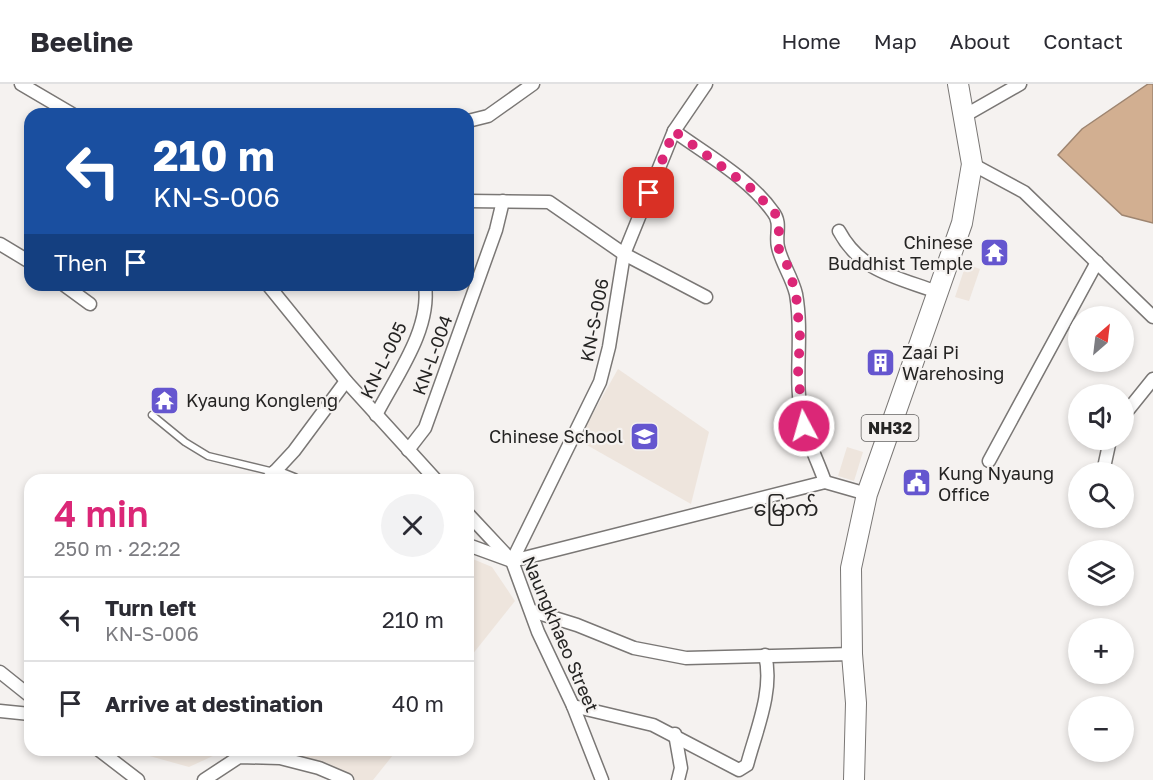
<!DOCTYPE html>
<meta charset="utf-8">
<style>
body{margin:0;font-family:"Golos Text","Noto Sans Myanmar",sans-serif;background:#f2f2f3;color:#2b2b33;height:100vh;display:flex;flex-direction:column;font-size:22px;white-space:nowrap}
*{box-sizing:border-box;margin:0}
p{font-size:20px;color:#7c7c81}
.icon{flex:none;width:33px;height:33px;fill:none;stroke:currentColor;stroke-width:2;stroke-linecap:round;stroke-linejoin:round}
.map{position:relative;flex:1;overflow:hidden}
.panel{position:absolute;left:24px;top:390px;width:450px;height:282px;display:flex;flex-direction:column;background:#fff;border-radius:18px;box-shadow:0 3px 9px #0003}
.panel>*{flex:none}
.banner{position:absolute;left:24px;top:24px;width:450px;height:183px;border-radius:18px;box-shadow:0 3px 9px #0003;background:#1a4fa0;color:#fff;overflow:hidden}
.needle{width:39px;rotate:28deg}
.controls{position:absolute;left:1068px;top:222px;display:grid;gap:12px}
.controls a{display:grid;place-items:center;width:66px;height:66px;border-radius:50%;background:#fff;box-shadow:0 3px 9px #0003;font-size:30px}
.pin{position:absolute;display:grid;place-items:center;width:51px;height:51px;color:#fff;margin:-26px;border-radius:12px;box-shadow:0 3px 9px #0006}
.me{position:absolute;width:66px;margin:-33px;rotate:354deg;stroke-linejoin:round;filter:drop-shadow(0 0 4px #0008)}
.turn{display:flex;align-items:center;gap:21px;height:126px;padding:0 30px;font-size:27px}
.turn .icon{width:78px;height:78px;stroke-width:2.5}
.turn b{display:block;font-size:42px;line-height:51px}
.then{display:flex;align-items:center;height:57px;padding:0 30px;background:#0003;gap:12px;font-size:22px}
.round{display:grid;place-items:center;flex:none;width:63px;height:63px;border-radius:32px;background:#f2f2f3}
.summary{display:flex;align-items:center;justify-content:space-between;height:102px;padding:0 30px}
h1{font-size:36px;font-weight:600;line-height:45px;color:#db2777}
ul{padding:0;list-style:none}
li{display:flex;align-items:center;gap:18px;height:84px;padding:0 30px;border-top:2px solid #e1e1e2}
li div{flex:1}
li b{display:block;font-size:22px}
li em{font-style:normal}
header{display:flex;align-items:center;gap:36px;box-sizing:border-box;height:84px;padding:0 30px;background:#fff;border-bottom:2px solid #e1e1e2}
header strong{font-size:28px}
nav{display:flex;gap:33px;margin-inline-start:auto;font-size:21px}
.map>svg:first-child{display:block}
.built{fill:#eee5dd}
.water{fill:#d2af91;stroke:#9e8570;stroke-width:1.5}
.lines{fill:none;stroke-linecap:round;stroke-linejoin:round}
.service-casing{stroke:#7a7775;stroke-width:9}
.minor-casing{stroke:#7a7775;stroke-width:15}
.trunk-casing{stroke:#7a7775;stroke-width:22}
.service{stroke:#fff;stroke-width:6}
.minor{stroke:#fff;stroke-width:12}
.trunk{stroke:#fff;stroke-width:20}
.route{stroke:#db2777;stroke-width:10;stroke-dasharray:0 18}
.labels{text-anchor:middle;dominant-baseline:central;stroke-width:4.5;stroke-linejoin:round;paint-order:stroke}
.shield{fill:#f5f2f0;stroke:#636260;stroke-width:1.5}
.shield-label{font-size:16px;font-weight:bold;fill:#252423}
.poi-label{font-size:18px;fill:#252423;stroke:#f5f2f0;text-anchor:start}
.street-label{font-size:18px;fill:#252423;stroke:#f5f2f0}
.quarter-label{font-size:21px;fill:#252423;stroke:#f5f2f0}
</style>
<header>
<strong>Beeline</strong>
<nav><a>Home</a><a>Map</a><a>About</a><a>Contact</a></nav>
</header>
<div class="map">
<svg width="1153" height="696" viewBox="0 0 1153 696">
<rect width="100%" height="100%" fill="#f5f2f0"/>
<g class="built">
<polygon points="966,180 980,185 969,217 955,213"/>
<polygon points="618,285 709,348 691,420 578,356"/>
<polygon points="847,363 863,368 854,397 838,392"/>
<polygon points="468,473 492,483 515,517 468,576"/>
<polygon points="128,666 226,666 189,683"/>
<polygon points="276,666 397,666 373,696 355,696 309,676"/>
</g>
<polygon class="water" points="1148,0 1153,0 1153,139 1122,131 1058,71 1082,45"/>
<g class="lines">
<defs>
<polyline id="service" points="152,331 185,358 208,372 274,388"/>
<g id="minor">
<polyline points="21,0 72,30"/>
<polyline points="964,32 1020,0"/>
<polyline points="468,37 488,32 533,0"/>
<path d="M674,47C707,71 749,94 773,128C782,139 775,151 778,163C781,178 792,193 796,210C804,254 792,299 804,342C809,361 819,380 825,398"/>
<polyline points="972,80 1024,108 1153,233"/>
<polyline points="468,117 549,118 624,170 706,213"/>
<path d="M839,147C861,188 897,193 937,208"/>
<polyline points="0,160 30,178"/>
<polyline points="64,201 90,220"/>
<polyline points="268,201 346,297 436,396"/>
<path d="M376,331C396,292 431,246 425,201"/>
<polyline points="1124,331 1153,295"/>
<polyline points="408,366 425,344 496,146 503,117"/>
<polyline points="989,377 1097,178"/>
<polyline points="274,388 294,396"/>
<polyline points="1103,388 1110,356"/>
<polyline points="267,396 294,367 346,297"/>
<polyline points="468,430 512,477 538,548 573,622 602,696"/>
<polyline points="468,461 512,477 825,398 867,410"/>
<polyline points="512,477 600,298 609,263 624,170 674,47 706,0"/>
<polyline points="532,527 577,541 634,564 686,574 852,570"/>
<polyline points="0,588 30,612"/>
<path d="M573,622L653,641L739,686L747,681C756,647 774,606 765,571"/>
<polyline points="0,627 30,630"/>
<polyline points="675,650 681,684 678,696"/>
<polyline points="99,666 138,696"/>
<polyline points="204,696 239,673 280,674 319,684 347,696"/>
</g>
<polyline id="trunk" points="854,696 856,619 852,570 851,484 867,410 962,139 972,80 958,0"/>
</defs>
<use href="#service" class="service-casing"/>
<use href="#minor" class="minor-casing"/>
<use href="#trunk" class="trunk-casing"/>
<use href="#service" class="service"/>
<use href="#minor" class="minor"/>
<use href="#trunk" class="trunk"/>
</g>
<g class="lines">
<polyline class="route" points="649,109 674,47 752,105 775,129 779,145 778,163 788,183 796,210 800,253 798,290 804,342"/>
</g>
<defs>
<symbol id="temple-square" viewBox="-11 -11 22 22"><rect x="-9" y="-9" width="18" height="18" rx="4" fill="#6556cf" stroke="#f5f2f0"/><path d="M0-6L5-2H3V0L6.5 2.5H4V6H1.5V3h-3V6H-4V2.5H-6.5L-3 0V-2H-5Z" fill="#fff"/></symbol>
<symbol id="building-square" viewBox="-11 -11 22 22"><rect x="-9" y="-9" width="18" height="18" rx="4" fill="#6556cf" stroke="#f5f2f0"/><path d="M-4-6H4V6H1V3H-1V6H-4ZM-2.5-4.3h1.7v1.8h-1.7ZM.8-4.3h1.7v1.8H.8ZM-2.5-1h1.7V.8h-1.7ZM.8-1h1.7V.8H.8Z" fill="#fff"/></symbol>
<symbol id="school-square" viewBox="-11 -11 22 22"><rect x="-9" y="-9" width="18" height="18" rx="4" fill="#6556cf" stroke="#f5f2f0"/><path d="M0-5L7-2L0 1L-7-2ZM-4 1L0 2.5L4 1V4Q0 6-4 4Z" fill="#fff"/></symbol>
<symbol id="civic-square" viewBox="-11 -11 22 22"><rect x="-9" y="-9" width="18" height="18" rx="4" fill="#6556cf" stroke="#f5f2f0"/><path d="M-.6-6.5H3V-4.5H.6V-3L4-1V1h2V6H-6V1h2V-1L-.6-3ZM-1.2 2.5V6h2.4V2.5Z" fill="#fff"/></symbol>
</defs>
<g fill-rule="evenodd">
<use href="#temple-square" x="978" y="152" width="33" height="33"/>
<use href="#building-square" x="864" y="262" width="33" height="33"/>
<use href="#temple-square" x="148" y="300" width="33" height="33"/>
<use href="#school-square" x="628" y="336" width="33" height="33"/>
<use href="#civic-square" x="900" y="382" width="33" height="33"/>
</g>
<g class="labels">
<rect class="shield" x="861.5" y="331" width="57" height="26" rx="4.5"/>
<g class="shield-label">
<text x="890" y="344">NH32</text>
</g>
<g class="poi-label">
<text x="973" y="158" text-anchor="end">Chinese<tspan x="973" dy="21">Buddhist Temple</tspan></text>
<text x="902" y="268">Zaai Pi<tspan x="902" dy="21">Warehosing</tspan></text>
<text x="186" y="316">Kyaung Kongleng</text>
<text x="623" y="352" text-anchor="end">Chinese School</text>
<text x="938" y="389">Kung Nyaung<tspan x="938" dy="21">Office</tspan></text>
</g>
<g class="street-label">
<text transform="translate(594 236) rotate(-79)">KN-S-006</text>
<text transform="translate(432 271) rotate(-70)">KN-L-004</text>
<text transform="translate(383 276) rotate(-64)">KN-L-005</text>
<text transform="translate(561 550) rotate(67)">Naungkhaeo Street</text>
</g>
<g class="quarter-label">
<text x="786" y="424">မြောက်</text>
</g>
</g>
</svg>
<div class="controls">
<a><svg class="needle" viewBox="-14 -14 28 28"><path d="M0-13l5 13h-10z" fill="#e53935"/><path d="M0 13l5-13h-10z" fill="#7c7c81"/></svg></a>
<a><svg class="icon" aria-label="sound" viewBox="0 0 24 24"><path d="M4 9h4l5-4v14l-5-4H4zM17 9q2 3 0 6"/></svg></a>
<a><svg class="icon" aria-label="search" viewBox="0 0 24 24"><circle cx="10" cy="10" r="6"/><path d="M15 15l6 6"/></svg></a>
<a><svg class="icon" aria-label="layers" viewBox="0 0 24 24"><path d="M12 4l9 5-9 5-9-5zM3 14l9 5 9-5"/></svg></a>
<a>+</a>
<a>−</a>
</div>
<div class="pin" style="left:649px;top:109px;background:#d93025"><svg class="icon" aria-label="arrive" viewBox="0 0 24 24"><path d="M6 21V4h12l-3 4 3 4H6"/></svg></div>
<svg class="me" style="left:804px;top:342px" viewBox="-20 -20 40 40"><circle r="17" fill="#db2777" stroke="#fff" stroke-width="3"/><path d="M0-11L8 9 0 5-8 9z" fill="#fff"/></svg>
<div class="banner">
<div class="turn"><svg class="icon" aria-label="left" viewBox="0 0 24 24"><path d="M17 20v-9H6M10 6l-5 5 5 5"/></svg><div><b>210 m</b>KN-S-006</div></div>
<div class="then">Then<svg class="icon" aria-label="arrive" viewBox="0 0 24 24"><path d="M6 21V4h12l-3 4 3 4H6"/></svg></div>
</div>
<section class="panel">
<div class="summary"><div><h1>4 min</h1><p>250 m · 22:22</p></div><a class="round"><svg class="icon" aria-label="close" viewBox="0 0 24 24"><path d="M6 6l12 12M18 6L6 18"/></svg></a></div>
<ul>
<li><svg class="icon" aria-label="left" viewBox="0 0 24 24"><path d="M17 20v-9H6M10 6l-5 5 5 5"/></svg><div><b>Turn left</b><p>KN-S-006</p></div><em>210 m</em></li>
<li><svg class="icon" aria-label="arrive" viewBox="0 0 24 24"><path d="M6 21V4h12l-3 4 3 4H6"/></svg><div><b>Arrive at destination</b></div><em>40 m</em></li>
</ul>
</section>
</div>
